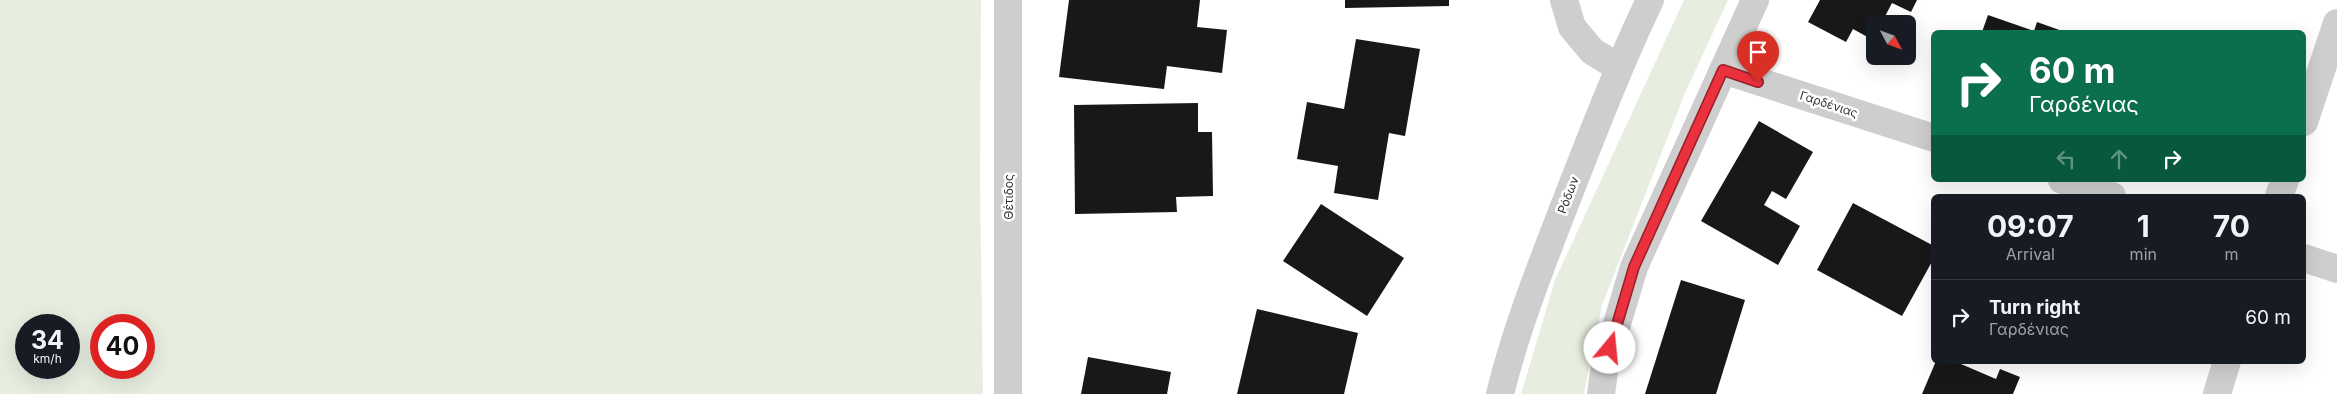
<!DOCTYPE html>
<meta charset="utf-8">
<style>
body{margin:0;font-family:Inter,sans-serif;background:#242831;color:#f1f3f6;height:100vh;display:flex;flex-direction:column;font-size:19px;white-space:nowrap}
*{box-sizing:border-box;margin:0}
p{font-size:16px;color:#9ea1a6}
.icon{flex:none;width:28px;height:28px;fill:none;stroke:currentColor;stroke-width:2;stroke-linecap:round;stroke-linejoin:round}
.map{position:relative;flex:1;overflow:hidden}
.side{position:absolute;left:1931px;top:194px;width:375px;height:170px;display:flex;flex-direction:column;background:#171b24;border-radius:8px;box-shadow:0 5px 20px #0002}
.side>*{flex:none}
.top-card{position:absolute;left:1931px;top:30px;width:375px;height:152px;border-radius:8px;box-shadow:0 5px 20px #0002;background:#0b6e4f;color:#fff;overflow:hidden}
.needle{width:32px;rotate:131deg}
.buttons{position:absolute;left:1866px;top:15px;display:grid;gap:10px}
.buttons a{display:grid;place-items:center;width:50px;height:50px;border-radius:8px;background:#171b24;box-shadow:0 5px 20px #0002;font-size:25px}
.speed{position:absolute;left:15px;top:314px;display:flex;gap:10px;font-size:25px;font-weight:700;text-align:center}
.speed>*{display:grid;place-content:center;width:65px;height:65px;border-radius:50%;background:#171b24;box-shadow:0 5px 20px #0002;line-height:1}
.speed small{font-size:12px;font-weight:400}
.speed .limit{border:8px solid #d22;background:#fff;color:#111}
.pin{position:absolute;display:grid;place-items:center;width:42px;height:42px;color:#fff;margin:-51px -21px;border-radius:50% 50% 50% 0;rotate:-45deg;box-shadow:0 0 5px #0007}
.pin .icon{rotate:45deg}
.me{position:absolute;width:55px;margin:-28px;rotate:17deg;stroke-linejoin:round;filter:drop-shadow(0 0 4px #0008)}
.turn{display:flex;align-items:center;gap:18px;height:105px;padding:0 15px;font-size:22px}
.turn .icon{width:65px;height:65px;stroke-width:2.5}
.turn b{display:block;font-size:35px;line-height:42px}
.lanes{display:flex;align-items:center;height:48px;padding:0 15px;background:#0003;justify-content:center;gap:25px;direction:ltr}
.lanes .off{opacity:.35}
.eta{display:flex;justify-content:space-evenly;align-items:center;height:85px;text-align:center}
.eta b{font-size:30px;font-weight:700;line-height:35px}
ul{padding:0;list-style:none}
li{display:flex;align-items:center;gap:15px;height:75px;padding:0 15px;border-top:1px solid #363941}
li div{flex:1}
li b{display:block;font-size:19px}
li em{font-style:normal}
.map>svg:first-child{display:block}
.green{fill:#e7eee0;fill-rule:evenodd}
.building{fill:#181818}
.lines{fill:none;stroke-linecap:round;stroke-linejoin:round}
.minor{stroke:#cecece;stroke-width:28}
.route-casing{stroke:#982028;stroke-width:12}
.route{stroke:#ea313d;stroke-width:9}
.labels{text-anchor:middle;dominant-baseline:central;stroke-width:5;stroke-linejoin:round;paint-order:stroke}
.street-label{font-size:12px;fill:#313131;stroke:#fff}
</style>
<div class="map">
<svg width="2337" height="394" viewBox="0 0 2337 394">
<rect width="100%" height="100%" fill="#fff"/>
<g class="green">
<path d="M0,0H981L980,181L983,394H0ZM26,325H69V368H26ZM101,325H144V368H101Z"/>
<polygon points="1684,0 1728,0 1685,93 1602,305 1584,394 1521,394 1555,280"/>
</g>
<g class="building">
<polygon points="1069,0 1200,0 1197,27 1227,30 1222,73 1167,66 1164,89 1059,77"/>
<polygon points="1345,0 1449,0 1449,6 1345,8"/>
<polygon points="1820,0 1917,0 1911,12 1892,3 1881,24 1875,24 1873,40 1853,29 1846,42 1808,22"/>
<polygon points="1988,15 2034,31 2037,22 2065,32 1982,32"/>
<polygon points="1356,39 1420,49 1405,136 1389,133 1378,200 1334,193 1338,166 1297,159 1307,102 1344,109"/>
<polygon points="1198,103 1198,132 1212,132 1213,196 1176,197 1177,212 1075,214 1074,105"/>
<polygon points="1759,121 1813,152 1786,199 1772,191 1764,205 1800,226 1778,265 1701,221"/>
<polygon points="1853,203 1934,246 1934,258 1902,316 1817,270"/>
<polygon points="1321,204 1404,258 1367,316 1283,261"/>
<polygon points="1681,280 1745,300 1716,394 1645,394"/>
<polygon points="1257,309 1358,333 1344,394 1237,394"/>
<polygon points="1088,357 1171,372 1167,394 1081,394"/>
<polygon points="1936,361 1954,361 1996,379 2000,369 2020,377 2013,394 1922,394"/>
</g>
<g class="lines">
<g class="minor">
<polyline points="1564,0 1572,27 1592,51 1618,67"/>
<polyline points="1723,70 1934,138"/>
<polyline points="2304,122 2337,23"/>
<polyline points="2062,180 2112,196"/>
<polyline points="2279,196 2285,180"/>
<polyline points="2304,258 2337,269"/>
<polyline points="1008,394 1008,0"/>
<path d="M1500,394C1516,329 1541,266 1565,204C1592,135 1618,67 1650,0"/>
<polyline points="1601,394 1605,364 1634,267 1755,0"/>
<polyline points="2217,394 2227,361"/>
</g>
</g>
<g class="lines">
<defs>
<polyline id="route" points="1610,348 1634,267 1723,70 1758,82"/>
</defs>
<use href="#route" class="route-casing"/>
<use href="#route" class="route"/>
</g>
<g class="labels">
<g class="street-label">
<text transform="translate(1829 104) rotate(18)">Γαρδένιας</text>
<text transform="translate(1568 195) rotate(-69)">Ρόδων</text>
<text transform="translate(1008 197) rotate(-90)">Θέτιδος</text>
</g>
</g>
</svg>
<div class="buttons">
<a><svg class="needle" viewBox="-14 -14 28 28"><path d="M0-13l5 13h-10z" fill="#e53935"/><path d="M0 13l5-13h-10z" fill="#9ea1a6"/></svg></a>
</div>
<div class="speed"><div>34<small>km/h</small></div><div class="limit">40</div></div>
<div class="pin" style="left:1758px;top:82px;background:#d93025"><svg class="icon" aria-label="arrive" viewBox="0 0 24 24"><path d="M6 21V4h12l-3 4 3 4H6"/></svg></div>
<svg class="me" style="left:1610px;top:348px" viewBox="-20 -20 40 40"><circle r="19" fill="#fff"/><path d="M0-13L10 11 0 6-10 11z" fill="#ea313d"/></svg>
<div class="top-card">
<div class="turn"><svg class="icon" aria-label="right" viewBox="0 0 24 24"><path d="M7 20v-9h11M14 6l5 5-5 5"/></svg><div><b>60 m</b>Γαρδένιας</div></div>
<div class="lanes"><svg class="icon off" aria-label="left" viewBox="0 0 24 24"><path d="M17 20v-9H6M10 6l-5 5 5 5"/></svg><svg class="icon off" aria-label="ahead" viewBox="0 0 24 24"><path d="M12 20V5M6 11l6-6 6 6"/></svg><svg class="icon" aria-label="right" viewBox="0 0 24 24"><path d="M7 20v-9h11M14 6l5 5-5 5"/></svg></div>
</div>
<section class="side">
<div class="eta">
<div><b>09:07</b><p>Arrival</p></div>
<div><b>1</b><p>min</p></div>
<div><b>70</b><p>m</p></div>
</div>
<ul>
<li><svg class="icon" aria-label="right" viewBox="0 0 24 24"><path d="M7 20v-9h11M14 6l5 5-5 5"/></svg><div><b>Turn right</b><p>Γαρδένιας</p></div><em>60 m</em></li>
</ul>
</section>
</div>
